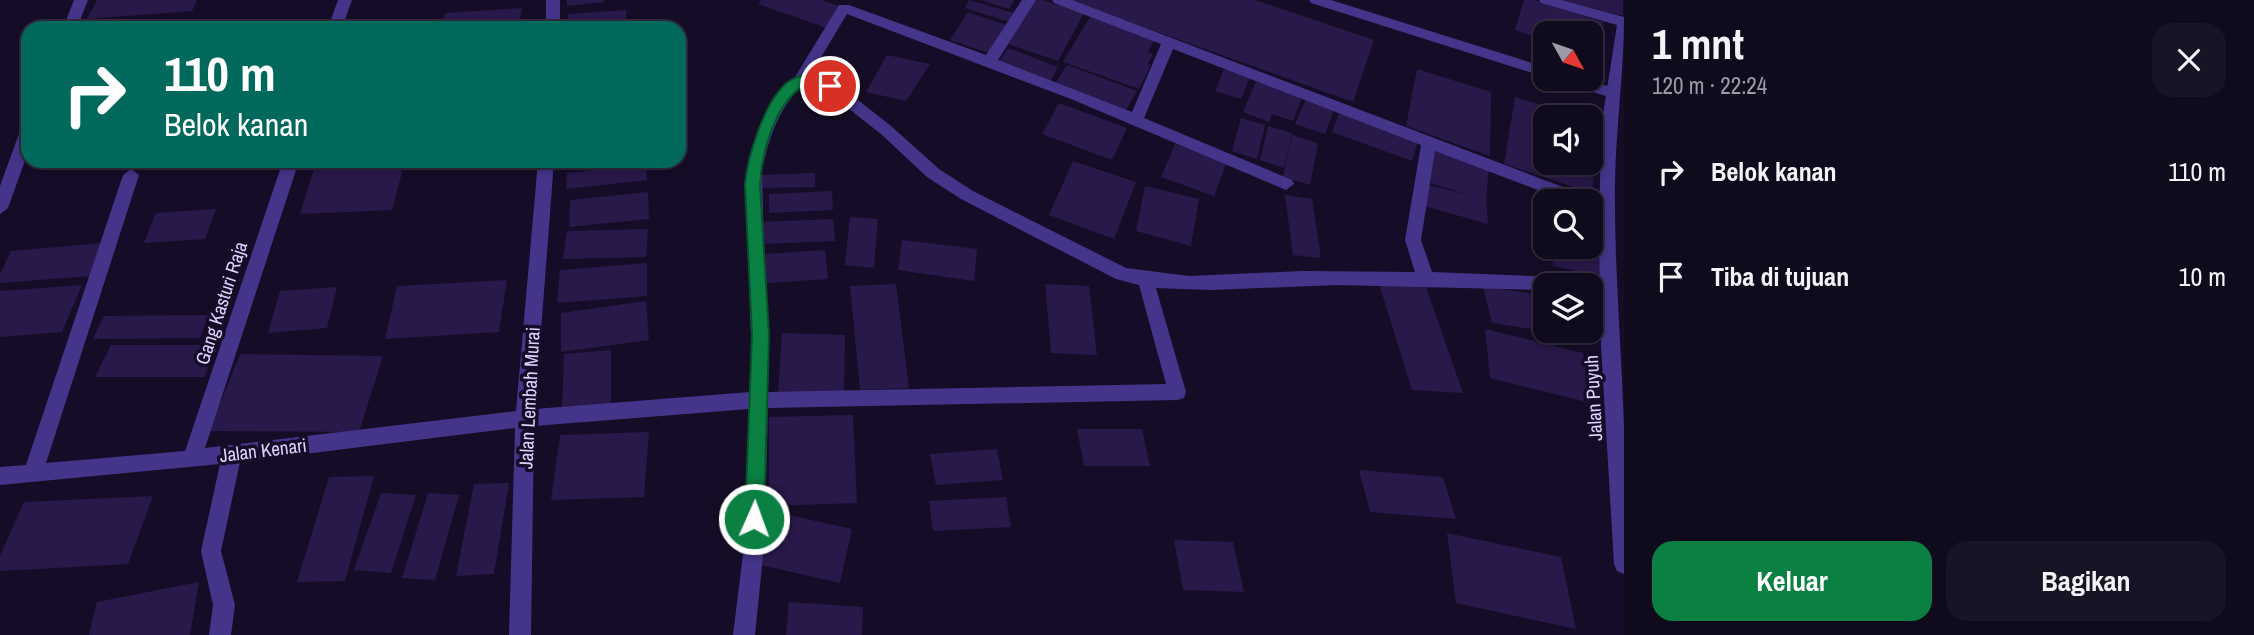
<!DOCTYPE html>
<html lang="id">
<meta charset="utf-8">
<style>
body{margin:0;font-family:"Archivo Narrow",sans-serif;background:#191326;color:#f1f3f6;height:100vh;display:flex;flex-direction:column;font-size:26px;white-space:nowrap}
*{box-sizing:border-box;margin:0}
p{font-size:23px;color:#9c9aa4}
.icon{flex:none;width:38px;height:38px;fill:none;stroke:currentColor;stroke-width:2;stroke-linecap:round;stroke-linejoin:round}
.map{position:relative;flex:1;overflow:hidden}
.sheet{display:flex;flex-direction:column;background:#100a1d;width:630px}
.sheet>*{flex:none}
.banner{position:absolute;left:21px;top:21px;width:665px;height:147px;border-radius:21px;box-shadow:0 4px 10px #0003,0 0 0 2px #302b3b;background:#00695c;color:#fff;overflow:hidden}
.needle{width:46px;rotate:130deg}
.controls{position:absolute;left:1533px;top:21px;display:grid;gap:14px}
.controls a{display:grid;place-items:center;width:70px;height:70px;border-radius:14px;background:#100a1d;box-shadow:0 4px 10px #0003,0 0 0 2px #302b3b;font-size:35px}
.pin{position:absolute;display:grid;place-items:center;width:60px;height:60px;color:#fff;margin:-30px;border:4px solid #fff;border-radius:50%;box-shadow:0 2px 7px #0007}
.me{position:absolute;width:77px;margin:-38px;rotate:2deg;stroke-linejoin:round;filter:drop-shadow(0 0 5px #0008)}
.turn{display:flex;align-items:center;gap:24px;height:147px;padding:0 28px;font-size:32px}
.turn .icon{width:91px;height:91px;stroke-width:2.5}
.turn b{display:block;font-size:49px;line-height:60px}
.round{display:grid;place-items:center;flex:none;width:74px;height:74px;border-radius:21px;background:#191326}
.summary{display:flex;align-items:center;justify-content:space-between;height:119px;padding:0 28px}
h1{font-size:42px;font-weight:700;line-height:52px}
.button{display:flex;gap:14px;margin-top:auto;padding:14px 28px}
.button a{flex:1;height:80px;border-radius:21px;background:#0b8043;color:#fff;font-size:28px;font-weight:700;line-height:80px;text-align:center}
.button a+a{background:#191326;color:#f1f3f6}
ul{padding:0;list-style:none}
li{display:flex;align-items:center;gap:21px;height:105px;padding:0 28px}
li div{flex:1}
li b{display:block;font-size:26px}
li em{font-style:normal}
main{display:flex;flex:1;min-height:0}
.map>svg:first-child{display:block}
.building{fill:#29184a}
.lines{fill:none;stroke-linecap:round;stroke-linejoin:round}
.service{fill:#44358a;fill-rule:evenodd}
.minor{fill:#44358a;fill-rule:evenodd}
.route{fill:#0b8043;stroke:#07532c;stroke-width:2}
.labels{text-anchor:middle;dominant-baseline:central;stroke-width:7;stroke-linejoin:round;paint-order:stroke}
.street-label{font-size:19px;fill:#dfd3ff;stroke:#150d27}
</style>
<main>
<div class="map">
<svg width="1624" height="635" viewBox="0 0 1624 635">
<rect width="100%" height="100%" fill="#150d27"/>
<g class="building">
<polygon points="97,0 197,0 192,11 87,19"/>
<polygon points="567,0 604,0 604,2 567,6"/>
<polygon points="761,0 822,0 842,7 827,28 758,4"/>
<polygon points="969,0 1014,13 1009,22 965,8"/>
<polygon points="980,0 1014,0 1009,9"/>
<polygon points="1031,0 1042,0 1084,13 1058,61 1005,43"/>
<polygon points="1068,0 1255,0 1374,40 1353,102"/>
<polygon points="1524,0 1534,0 1604,22 1598,57 1591,55 1591,33 1545,33 1545,40 1515,30"/>
<polygon points="1566,0 1623,0 1623,16 1566,1"/>
<polygon points="522,8 519,28 442,28 445,13"/>
<polygon points="626,10 627,28 567,28 568,14"/>
<polygon points="968,12 1006,25 989,53 950,40"/>
<polygon points="1090,17 1155,39 1148,52 1153,54 1148,64 1151,65 1139,89 1063,62"/>
<polygon points="1008,48 1058,67 1050,82 998,63"/>
<polygon points="887,55 930,64 906,101 866,92"/>
<polygon points="1067,65 1137,91 1125,112 1054,85"/>
<polygon points="1224,69 1250,77 1241,99 1215,91"/>
<polygon points="1417,69 1491,92 1490,156 1406,126"/>
<polygon points="1256,81 1302,97 1293,121 1272,114 1269,122 1243,112"/>
<polygon points="1515,97 1578,117 1545,117 1545,163 1591,163 1591,120 1599,123 1592,193 1504,164"/>
<polygon points="1306,99 1334,109 1325,134 1295,124"/>
<polygon points="1059,103 1127,128 1112,160 1042,134"/>
<polygon points="1339,113 1418,141 1412,161 1332,132"/>
<polygon points="1241,118 1265,125 1257,159 1232,151"/>
<polygon points="1268,126 1292,133 1284,168 1260,160"/>
<polygon points="1292,135 1318,143 1310,185 1283,177"/>
<polygon points="1175,144 1227,162 1214,196 1161,177"/>
<polygon points="1435,149 1489,166 1486,200 1488,224 1424,206 1425,184 1472,196 1430,183"/>
<polygon points="1073,161 1136,182 1114,239 1049,215"/>
<polygon points="646,164 647,180 566,189 567,173"/>
<polygon points="404,165 392,210 300,214 314,169"/>
<polygon points="815,173 815,187 759,188 759,175"/>
<polygon points="1145,186 1199,199 1191,246 1136,231"/>
<polygon points="832,191 833,210 769,213 769,194"/>
<polygon points="648,192 649,219 569,227 570,200"/>
<polygon points="1285,195 1312,199 1321,258 1293,255"/>
<polygon points="216,209 205,239 144,243 156,213"/>
<polygon points="850,217 878,219 874,268 845,265"/>
<polygon points="833,219 835,241 762,244 761,222"/>
<polygon points="648,229 646,257 563,259 567,231"/>
<polygon points="1591,239 1598,241 1604,277 1553,266 1551,247 1591,247"/>
<polygon points="902,240 977,249 974,281 898,270"/>
<polygon points="104,243 91,276 0,283 0,274 11,251"/>
<polygon points="825,250 828,279 766,283 765,254"/>
<polygon points="647,263 647,296 557,303 560,270"/>
<polygon points="507,280 499,332 385,339 397,286"/>
<polygon points="896,284 909,388 860,390 850,286"/>
<polygon points="1045,284 1089,286 1097,355 1051,353"/>
<polygon points="1379,284 1426,287 1463,393 1412,390"/>
<polygon points="82,285 62,332 0,337 0,291"/>
<polygon points="1483,286 1545,296 1545,331 1492,323"/>
<polygon points="337,287 327,328 268,333 280,291"/>
<polygon points="646,301 649,340 561,352 561,313"/>
<polygon points="209,315 200,338 93,339 104,316"/>
<polygon points="1485,329 1583,353 1591,403 1490,378"/>
<polygon points="1550,331 1583,331 1585,338 1550,332"/>
<polygon points="782,333 845,335 844,395 778,393"/>
<polygon points="111,345 218,345 204,377 95,377"/>
<polygon points="611,350 611,405 562,410 564,354"/>
<polygon points="240,354 383,356 359,432 209,431"/>
<polygon points="853,415 857,503 769,506 769,417"/>
<polygon points="1077,429 1142,429 1150,466 1084,466"/>
<polygon points="649,432 644,497 551,500 560,435"/>
<polygon points="997,449 1003,480 936,485 930,454"/>
<polygon points="1359,470 1443,477 1456,519 1370,512"/>
<polygon points="374,476 345,581 297,582 329,477"/>
<polygon points="509,483 494,574 456,576 474,484"/>
<polygon points="381,493 416,495 391,573 354,570"/>
<polygon points="428,493 459,495 435,580 402,578"/>
<polygon points="153,496 128,564 0,571 0,556 24,502"/>
<polygon points="1006,497 1011,527 933,531 929,501"/>
<polygon points="775,512 852,529 840,583 761,565"/>
<polygon points="1447,533 1561,557 1576,629 1456,603"/>
<polygon points="1174,540 1233,542 1244,592 1183,590"/>
<polygon points="199,582 190,635 89,635 97,602"/>
<polygon points="789,602 863,607 862,635 786,635"/>
</g>
<g class="lines">
<g class="service">
<polygon points="1309,0 1331,0 1545,67 1545,77 1311,3"/>
<polygon points="1560,79 1583,79 1618,89 1620,93 1613,98 1562,83"/>
</g>
<g class="minor">
<polygon points="74,0 88,0 77,28 63,28"/>
<polygon points="338,0 352,0 342,28 328,28"/>
<rect x="546" y="0" width="14" height="28"/>
<path d="M1022,0H1036L998,60L1132,112L1161,44L1054,3L1052,0H1072L1589,197L1591,201V202L1567,201L1435,151L1421,240L1432,272L1584,278L1590,280L1593,285L1591,289V285H1545V290L1337,285L1211,290L1156,288L1186,392L1184,398L1177,400L768,408L764,546L755,635H733L744,546L749,409L534,426L531,635H509L515,428L240,462L221,551L235,605L231,635H209L213,605L201,551L220,464L0,485V467L26,465L123,175L131,169L139,175L46,463L185,451L283,161H299L205,448L516,411L538,161H554L535,409L750,392L751,335L745,185L749,158L758,129L773,100L795,77L839,5H849L986,55ZM847,14L1071,99L1286,190L1294,184L1292,180L1144,118L1173,49L1421,145L1405,240L1415,272L1302,271L1189,276L1126,268L973,191L939,169L891,126L835,82L811,74ZM812,84L825,90L881,134L927,177L961,199L1116,279L1139,285L1166,384L768,392L762,172C768,139 778,111 801,86Z"/>
<path d="M1539,0H1562L1624,17C1624,72 1616,126 1615,181C1614,263 1621,344 1624,425C1624,475 1624,525 1624,574L1617,571L1614,564L1601,345L1599,236L1601,127L1617,25L1541,3Z"/>
<polygon points="28,125 28,152 8,208 0,214 0,186 20,131"/>
</g>
</g>
<path class="route" d="M808,73L835,83L837,86L830,91L809,83C776,98 762,151 760,185L769,335L764,519L761,525L754,527L748,525L745,519L752,335L745,185C747,158 765,99 788,82C793,78 802,75 808,73Z"/>
<g class="labels">
<g class="street-label">
<text transform="translate(221 303) rotate(-72)">Gang Kasturi Raja</text>
<text transform="translate(529 398) rotate(-87)">Jalan Lembah Murai</text>
<text transform="translate(1593 398) rotate(-93)">Jalan Puyuh</text>
<text transform="translate(263 450) rotate(-7)">Jalan Kenari</text>
</g>
</g>
</svg>
<div class="controls">
<a><svg class="needle" viewBox="-14 -14 28 28"><path d="M0-13l5 13h-10z" fill="#e53935"/><path d="M0 13l5-13h-10z" fill="#9c9aa4"/></svg></a>
<a><svg class="icon" aria-label="sound" viewBox="0 0 24 24"><path d="M4 9h4l5-4v14l-5-4H4zM17 9q2 3 0 6"/></svg></a>
<a><svg class="icon" aria-label="search" viewBox="0 0 24 24"><circle cx="10" cy="10" r="6"/><path d="M15 15l6 6"/></svg></a>
<a><svg class="icon" aria-label="layers" viewBox="0 0 24 24"><path d="M12 4l9 5-9 5-9-5zM3 14l9 5 9-5"/></svg></a>
</div>
<div class="pin" style="left:830px;top:86px;background:#d93025"><svg class="icon" aria-label="arrive" viewBox="0 0 24 24"><path d="M6 21V4h12l-3 4 3 4H6"/></svg></div>
<svg class="me" style="left:754px;top:519px" viewBox="-20 -20 40 40"><circle r="17" fill="#0b8043" stroke="#fff" stroke-width="3"/><path d="M0-11L8 9 0 5-8 9z" fill="#fff"/></svg>
<div class="banner">
<div class="turn"><svg class="icon" aria-label="right" viewBox="0 0 24 24"><path d="M7 20v-9h11M14 6l5 5-5 5"/></svg><div><b>110 m</b>Belok kanan</div></div>
</div>
</div>
<section class="sheet">
<div class="summary"><div><h1>1 mnt</h1><p>120 m · 22:24</p></div><a class="round"><svg class="icon" aria-label="close" viewBox="0 0 24 24"><path d="M6 6l12 12M18 6L6 18"/></svg></a></div>
<ul>
<li><svg class="icon" aria-label="right" viewBox="0 0 24 24"><path d="M7 20v-9h11M14 6l5 5-5 5"/></svg><div><b>Belok kanan</b></div><em>110 m</em></li>
<li><svg class="icon" aria-label="arrive" viewBox="0 0 24 24"><path d="M6 21V4h12l-3 4 3 4H6"/></svg><div><b>Tiba di tujuan</b></div><em>10 m</em></li>
</ul>
<div class="button"><a>Keluar</a><a>Bagikan</a></div>
</section>
</main>
